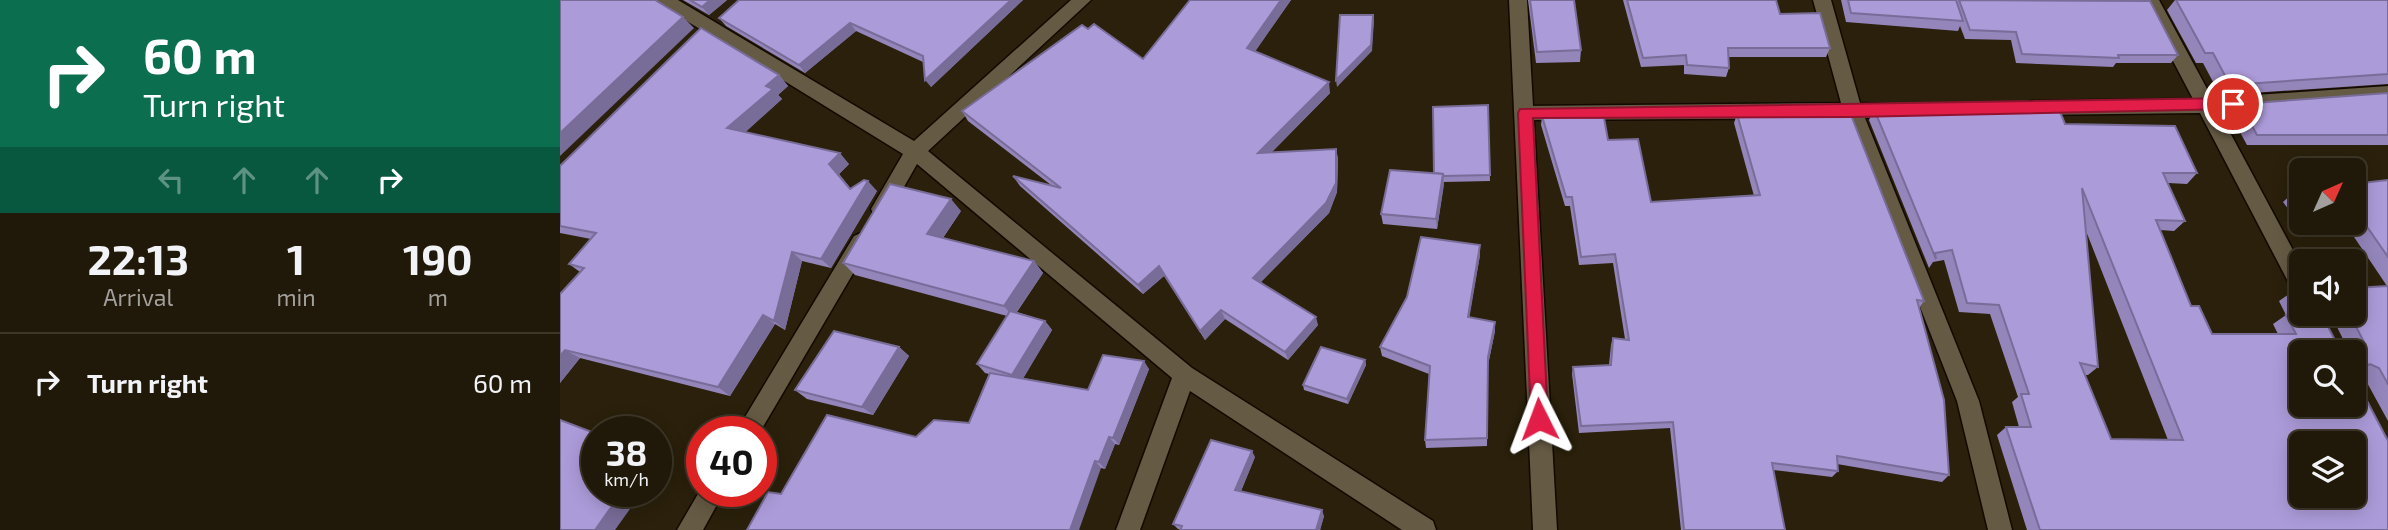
<!DOCTYPE html>
<style>
body{margin:0;font-family:"Exo 2",sans-serif;background:#282112;color:#f1f3f6;height:100vh;display:flex;flex-direction:column;font-size:26px;white-space:nowrap}
*{box-sizing:border-box;margin:0}
p{font-size:23px;color:#a2a09c}
.icon{flex:none;width:38px;height:38px;fill:none;stroke:currentColor;stroke-width:2;stroke-linecap:round;stroke-linejoin:round}
.map{position:relative;flex:1;overflow:hidden}
.side{display:flex;flex-direction:column;background:#201808;width:560px}
.side>*{flex:none}
.guide{background:#0b6e4f;color:#fff;overflow:hidden}
.needle{width:46px;rotate:45deg}
.buttons{position:absolute;left:1729px;top:158px;display:grid;gap:14px}
.buttons a{display:grid;place-items:center;width:77px;height:77px;border-radius:10px;background:#201808;box-shadow:0 4px 18px #0003,0 0 0 2px #3d3729;font-size:35px}
.speed{position:absolute;left:21px;top:416px;display:flex;gap:14px;font-size:35px;font-weight:700;text-align:center}
.speed>*{display:grid;place-content:center;width:91px;height:91px;border-radius:50%;background:#201808;box-shadow:0 4px 18px #0003,0 0 0 2px #3d3729;line-height:1}
.speed small{font-size:18px;font-weight:400}
.speed .limit{border:10px solid #d22;background:#fff;color:#111}
.pin{position:absolute;display:grid;place-items:center;width:60px;height:60px;color:#fff;margin:-30px;border:4px solid #fff;border-radius:50%;box-shadow:0 2px 7px #0007}
.me{position:absolute;width:77px;margin:-38px;rotate:357deg;stroke-linejoin:round;filter:drop-shadow(0 0 5px #0008)}
.turn{display:flex;align-items:center;gap:24px;height:147px;padding:0 28px;font-size:32px}
.turn .icon{width:91px;height:91px;stroke-width:2.5}
.turn b{display:block;font-size:49px;line-height:60px}
.lanes{display:flex;align-items:center;height:66px;padding:0 28px;background:#0003;justify-content:center;gap:35px;direction:ltr}
.lanes .off{opacity:.35}
.eta{display:flex;justify-content:space-evenly;align-items:center;height:119px;text-align:center}
.eta b{font-size:42px;font-weight:700;line-height:49px}
ul{padding:0;list-style:none}
li{display:flex;align-items:center;gap:21px;height:98px;padding:0 28px;border-top:2px solid #3d3729}
li div{flex:1}
li b{display:block;font-size:26px}
li em{font-style:normal}
main{display:flex;flex:1;min-height:0}
.map>svg:first-child{display:block}
.lines{fill:none;stroke-linecap:round;stroke-linejoin:round}
.minor-casing{stroke:#130900;stroke-width:3}
.tertiary-casing{stroke:#130900;stroke-width:3}
.minor{fill:#655a43;fill-rule:evenodd}
.tertiary{fill:#655a43;fill-rule:evenodd}
.wall{fill:#9485bb;fill-rule:evenodd}
.shaded-wall{fill:#786c98}
.building{fill:#ac9bd9;stroke:#786c98;stroke-width:2;fill-rule:evenodd}
.route{fill:#e11d48;stroke:#92132f;stroke-width:2}
</style>
<main>
<section class="side">
<div class="guide">
<div class="turn"><svg class="icon" aria-label="right" viewBox="0 0 24 24"><path d="M7 20v-9h11M14 6l5 5-5 5"/></svg><div><b>60 m</b>Turn right</div></div>
<div class="lanes"><svg class="icon off" aria-label="left" viewBox="0 0 24 24"><path d="M17 20v-9H6M10 6l-5 5 5 5"/></svg><svg class="icon off" aria-label="ahead" viewBox="0 0 24 24"><path d="M12 20V5M6 11l6-6 6 6"/></svg><svg class="icon off" aria-label="ahead" viewBox="0 0 24 24"><path d="M12 20V5M6 11l6-6 6 6"/></svg><svg class="icon" aria-label="right" viewBox="0 0 24 24"><path d="M7 20v-9h11M14 6l5 5-5 5"/></svg></div>
</div>
<div class="eta">
<div><b>22:13</b><p>Arrival</p></div>
<div><b>1</b><p>min</p></div>
<div><b>190</b><p>m</p></div>
</div>
<ul>
<li><svg class="icon" aria-label="right" viewBox="0 0 24 24"><path d="M7 20v-9h11M14 6l5 5-5 5"/></svg><div><b>Turn right</b></div><em>60 m</em></li>
</ul>
</section>
<div class="map">
<svg width="1828" height="530" viewBox="0 0 1828 530">
<rect width="100%" height="100%" fill="#2a200b"/>
<g class="lines">
<defs>
<g id="minor">
<polygon points="96,0 118,0 354,141 511,0 531,0 368,151 632,368 873,521 876,530 842,530 630,391 580,530 556,530 612,378 357,164 328,215 321,217 314,215 311,209 343,154 99,4"/>
<polygon points="1253,0 1271,0 1300,103 1348,105 1350,110 1348,115 1305,118 1419,401 1452,530 1428,530 1397,401 1286,118 965,120 958,118 956,113 958,108 965,106 1281,103"/>
<polygon points="1581,0 1599,0 1652,98 1828,86 1828,100 1659,112 1741,265 1741,294 1733,291 1640,113 1471,115 1464,113 1462,108 1464,103 1471,101 1633,99"/>
<polygon points="301,233 308,236 311,242 308,248 200,432 176,432 294,236"/>
<polygon points="142,487 142,492 164,492 143,530 117,530"/>
</g>
<polygon id="tertiary" points="949,0 967,0 997,530 973,530"/>
</defs>
<use href="#minor" class="minor-casing"/>
<use href="#tertiary" class="tertiary-casing"/>
<use href="#minor" class="minor"/>
<use href="#tertiary" class="tertiary"/>
</g>
<g class="wall">
<polygon points="123,0 167,0 149,15"/>
<polygon points="179,0 463,0 371,87 363,62 296,31 245,73 166,26 159,18"/>
<polygon points="630,0 731,0 695,51 770,93 712,152 776,149 778,159 777,192 769,213 701,282 758,325 728,360 665,319 645,340 604,276 583,294 460,186 453,176 491,185 408,121 402,111 528,29 583,59"/>
<polygon points="968,0 1014,0 1021,50 1020,62 976,63"/>
<polygon points="1063,0 1216,0 1220,14 1270,48 1266,57 1168,57 1169,68 1166,77 1124,74 1124,65 1081,67"/>
<polygon points="1281,0 1535,0 1618,55 1611,63 1556,63 1553,67 1456,63 1451,40 1405,39 1400,26 1398,31 1286,22"/>
<polygon points="1615,0 1828,0 1828,84 1660,95 1643,63 1636,63 1607,10"/>
<polygon points="219,75 228,86 218,95 222,99 185,132 289,164 279,174 291,189 317,191 271,268 242,261 225,330 215,324 170,396 20,358 0,383 0,294 20,272 9,264 31,239 0,233 0,166"/>
<polygon points="1828,93 1828,145 1687,145 1670,114 1680,104"/>
<polygon points="928,105 930,181 884,182 877,229 823,224 821,214 874,173"/>
<path d="M1314,109L1505,124L1637,173L1627,184L1608,183L1625,221L1614,231L1600,230L1631,306L1652,334H1718L1713,324L1726,315L1719,301L1732,292L1741,291V313H1761L1777,344L1786,345L1770,313H1794L1827,286L1788,228L1746,233L1723,202L1735,191H1741V222H1794V184L1828,180V421L1805,379V397L1828,530H1467L1437,435L1446,427H1459L1452,402L1458,397L1430,314L1399,312L1384,260L1373,262L1369,268L1309,120ZM1526,231L1608,440L1551,439L1525,375H1528L1538,367Z"/>
<polygon points="1268,110 1364,301 1359,308 1389,475 1382,482 1277,464 1278,471 1272,477 1213,470 1225,530 1121,530 1110,428 1019,433 1012,374 1013,367 1049,365 1051,345 1053,338 1065,339 1053,263 1019,265 1010,206 1005,206 981,125 982,116 1048,140 1091,202 1194,196 1174,123 1177,114 1266,114"/>
<polygon points="401,211 383,238 474,261 483,273 457,312 485,321 492,330 463,378 528,390 589,369 559,445 555,444 545,469 541,468 221,494 356,437 409,423 429,374 425,373 417,364 447,316 295,275 283,263"/>
<polygon points="920,255 909,317 935,331 928,365 927,446 866,448 865,440 869,374 822,356 820,347"/>
<polygon points="339,347 349,356 313,415 247,399 235,390"/>
<polygon points="805,360 806,365 788,404 744,390 743,385"/>
<polygon points="695,457 681,491 764,516 760,530 618,529 613,524"/>
</g>
<g class="shaded-wall">
<polygon points="150,0 167,0 149,15 142,7"/>
<polygon points="451,0 463,0 371,87 365,80"/>
<polygon points="721,0 731,0 690,59 687,48"/>
<polygon points="813,15 814,21 812,51 777,87 776,80"/>
<polygon points="123,17 134,28 0,156 0,133"/>
<polygon points="290,23 296,31 245,73 239,65"/>
<polygon points="219,75 228,86 218,95 222,99 178,139 167,128 206,86"/>
<polygon points="769,82 770,93 701,163 698,153"/>
<polygon points="776,149 778,159 777,192 769,213 696,287 693,278"/>
<polygon points="280,153 289,164 279,174 298,198 308,181 317,191 271,268 261,259 269,164"/>
<polygon points="883,174 884,185 877,229 876,219"/>
<polygon points="391,199 401,211 377,246 367,234"/>
<polygon points="920,245 920,255 908,326 908,317"/>
<polygon points="232,252 242,261 225,330 214,321"/>
<polygon points="474,261 483,273 453,317 444,306"/>
<polygon points="599,266 604,276 583,294 578,285"/>
<polygon points="661,310 665,319 645,340 640,331"/>
<polygon points="203,315 215,324 170,396 158,387"/>
<polygon points="756,317 758,325 728,360 725,352"/>
<polygon points="485,321 492,330 460,384 452,375"/>
<polygon points="935,322 935,331 928,365 928,357"/>
<polygon points="339,347 349,356 313,415 302,407"/>
<polygon points="5,350 20,358 0,383 0,356"/>
<polygon points="805,360 806,365 788,404 787,399"/>
<polygon points="584,361 589,369 559,445 553,438"/>
<polygon points="549,437 555,444 545,469 539,462"/>
<polygon points="692,451 695,457 679,496 675,490"/>
<polygon points="535,461 541,468 519,530 510,530"/>
<polygon points="37,464 37,485 24,479"/>
<polygon points="62,492 82,492 55,530 35,530"/>
<polygon points="762,510 764,516 760,530 756,530"/>
</g>
<g class="building">
<polygon points="0,0 95,0 123,17 0,133"/>
<polygon points="130,0 150,0 142,7"/>
<polygon points="179,0 451,0 365,80 363,56 290,23 239,65 159,18"/>
<polygon points="630,0 721,0 687,48 769,82 698,153 776,149 776,183 766,203 693,278 756,317 725,352 661,310 640,331 599,266 578,285 453,176 501,188 402,111 522,25 528,29 534,24 583,59"/>
<polygon points="970,0 1014,0 1021,50 977,52"/>
<polygon points="1067,0 1216,0 1220,14 1260,13 1270,48 1168,48 1169,68 1127,65 1126,55 1083,58"/>
<polygon points="1288,0 1396,0 1403,21 1291,13"/>
<polygon points="1399,0 1590,1 1618,55 1558,55 1559,58 1462,54 1456,32 1410,30"/>
<polygon points="1616,0 1828,0 1828,74 1670,85 1653,53 1645,53"/>
<polygon points="780,15 813,15 811,45 776,80"/>
<polygon points="141,28 219,75 206,86 213,89 167,128 280,153 269,164 290,189 304,180 308,181 261,259 232,252 214,321 203,315 158,387 5,350 0,356 0,294 24,268 9,264 36,233 0,226 0,166"/>
<polygon points="1828,93 1828,135 1697,135 1680,104"/>
<polygon points="928,105 930,175 883,176 883,174 874,173 873,107"/>
<path d="M1498,107L1505,124L1615,126L1637,173H1603L1625,221L1596,220L1631,306H1639L1652,334H1736L1726,315H1743V313H1761L1777,344L1803,345L1804,342L1789,313H1794V288L1828,286V384L1819,368L1810,364L1806,366L1805,397L1828,441V530H1480L1446,427H1471L1461,394H1469L1439,305L1407,303L1392,250L1375,253L1376,259L1314,109ZM1522,188L1623,440L1551,439L1520,363L1538,367ZM1741,352H1794V404H1741ZM1741,443H1794V495H1741Z"/>
<polygon points="1268,110 1289,110 1364,301 1357,300 1384,400 1389,475 1277,456 1278,471 1212,463 1225,530 1124,530 1113,422 1021,426 1013,367 1051,365 1053,338 1069,340 1055,254 1021,257 1012,197 1006,197 982,116 1044,118 1048,140 1078,139 1091,202 1200,195 1177,114 1269,115"/>
<polygon points="830,170 883,174 876,219 821,214"/>
<polygon points="1828,180 1828,257 1801,218 1794,219 1794,184"/>
<polygon points="330,184 391,199 367,234 474,261 444,306 283,263"/>
<polygon points="1735,191 1741,191 1741,200"/>
<polygon points="861,237 920,245 908,317 935,322 928,357 927,438 865,440 870,366 820,347 847,297"/>
<polygon points="1741,291 1741,311 1732,292"/>
<polygon points="450,311 485,321 452,375 417,364"/>
<polygon points="274,331 339,347 302,407 235,390"/>
<polygon points="761,347 805,360 787,399 743,385"/>
<polygon points="543,355 584,361 553,438 549,437 539,462 535,461 510,530 187,530 208,492 221,494 267,415 356,437 374,420 409,423 430,373 528,390"/>
<polygon points="0,420 37,434 37,464 24,479 37,481 37,492 62,492 35,530 0,530"/>
<polygon points="651,440 692,451 675,490 762,510 756,530 620,530 622,526 613,524"/>
</g>
<polygon class="route" points="1673,98 1680,104 1673,109 1293,117 973,118 988,419 986,425 979,427 973,425 971,419 958,113 960,109"/>
</svg>
<div class="buttons">
<a><svg class="needle" viewBox="-14 -14 28 28"><path d="M0-13l5 13h-10z" fill="#e53935"/><path d="M0 13l5-13h-10z" fill="#a2a09c"/></svg></a>
<a><svg class="icon" aria-label="sound" viewBox="0 0 24 24"><path d="M4 9h4l5-4v14l-5-4H4zM17 9q2 3 0 6"/></svg></a>
<a><svg class="icon" aria-label="search" viewBox="0 0 24 24"><circle cx="10" cy="10" r="6"/><path d="M15 15l6 6"/></svg></a>
<a><svg class="icon" aria-label="layers" viewBox="0 0 24 24"><path d="M12 4l9 5-9 5-9-5zM3 14l9 5 9-5"/></svg></a>
</div>
<div class="speed"><div>38<small>km/h</small></div><div class="limit">40</div></div>
<div class="pin" style="left:1673px;top:104px;background:#d93025"><svg class="icon" aria-label="arrive" viewBox="0 0 24 24"><path d="M6 21V4h12l-3 4 3 4H6"/></svg></div>
<svg class="me" style="left:979px;top:419px" viewBox="-20 -20 40 40"><path d="M0-17L14 15 0 8-14 15z" fill="#e11d48" stroke="#fff" stroke-width="4"/></svg>
</div>
</main>
